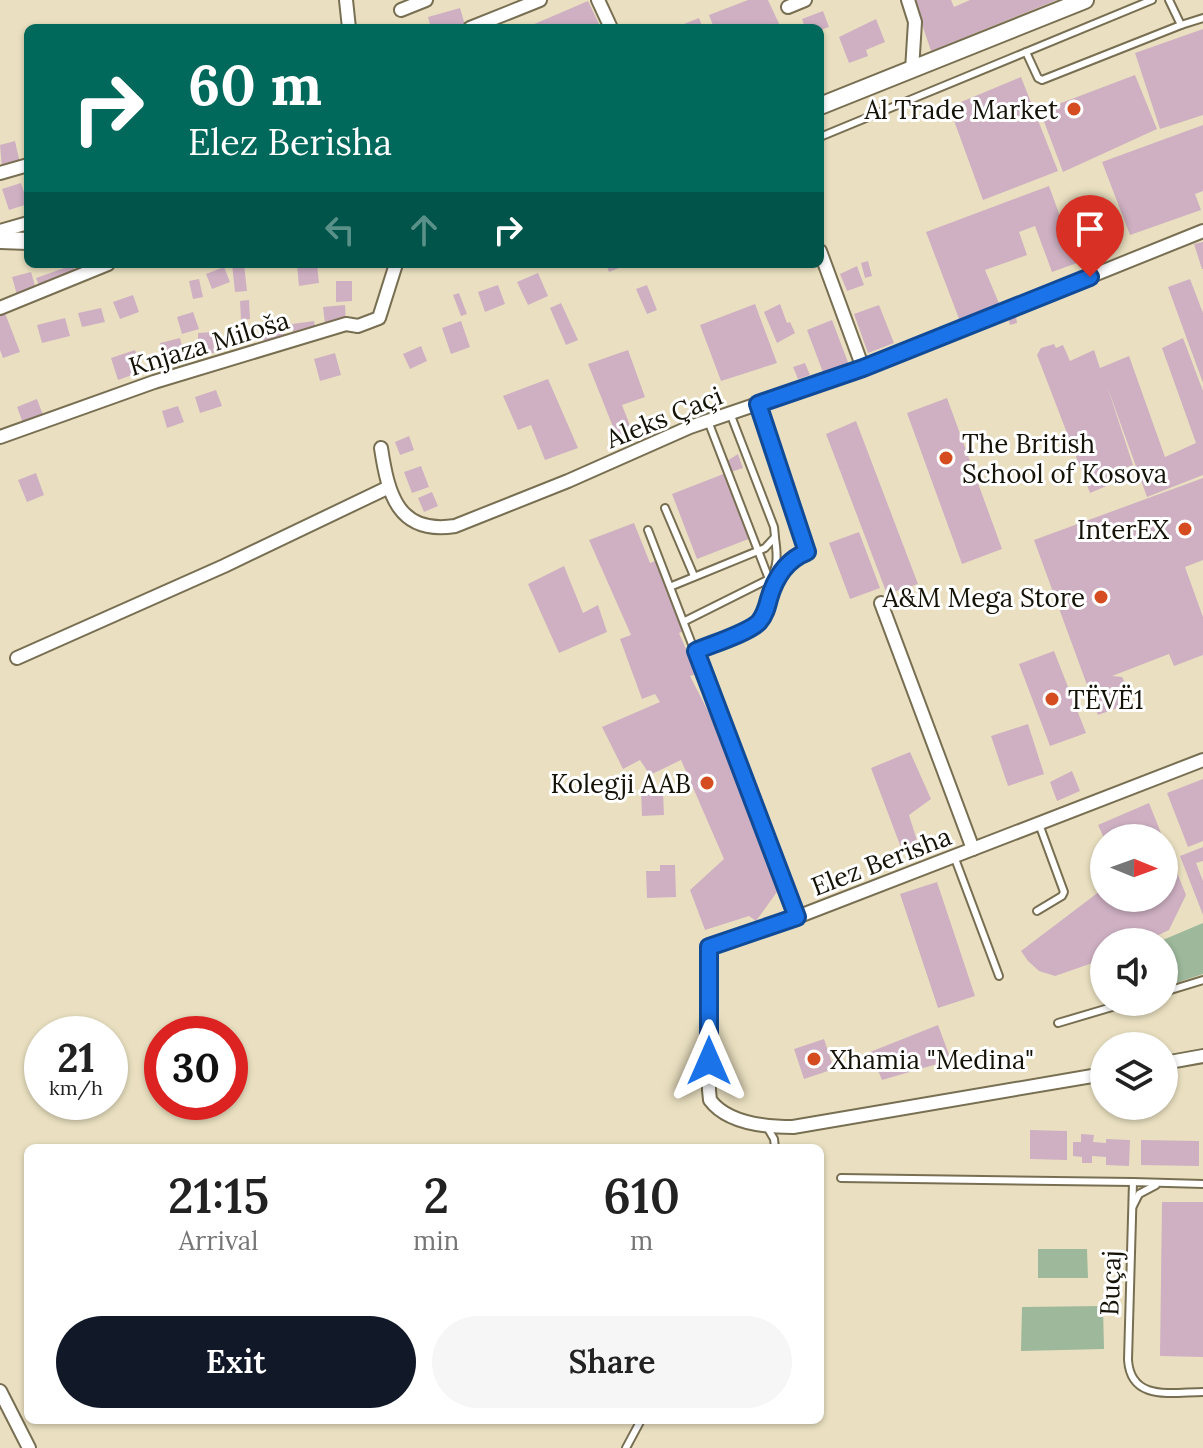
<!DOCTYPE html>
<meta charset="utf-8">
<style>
body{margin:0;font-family:Lora,serif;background:#f6f6f6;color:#222;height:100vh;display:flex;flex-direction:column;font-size:30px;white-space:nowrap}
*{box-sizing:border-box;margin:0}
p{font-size:26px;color:#767676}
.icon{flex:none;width:44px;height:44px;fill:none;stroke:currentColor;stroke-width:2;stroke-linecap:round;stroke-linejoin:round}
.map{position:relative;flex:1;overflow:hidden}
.details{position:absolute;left:24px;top:1144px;width:800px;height:280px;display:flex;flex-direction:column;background:#fff;border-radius:12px;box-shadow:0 2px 6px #0004}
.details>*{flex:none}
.guide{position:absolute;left:24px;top:24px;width:800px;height:244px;border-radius:12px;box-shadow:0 2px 6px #0004;background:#00695c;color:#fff;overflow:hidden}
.needle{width:52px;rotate:91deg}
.tools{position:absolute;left:1090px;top:824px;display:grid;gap:16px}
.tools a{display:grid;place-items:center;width:88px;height:88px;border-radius:50%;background:#fff;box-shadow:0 2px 6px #0004;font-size:40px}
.speed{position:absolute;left:24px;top:1016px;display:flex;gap:16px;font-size:40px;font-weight:700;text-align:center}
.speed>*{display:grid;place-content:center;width:104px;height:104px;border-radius:50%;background:#fff;box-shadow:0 2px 6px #0004;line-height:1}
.speed small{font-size:20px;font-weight:400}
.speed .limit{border:12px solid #d22;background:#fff;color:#111}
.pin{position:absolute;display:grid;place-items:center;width:68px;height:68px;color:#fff;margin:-82px -34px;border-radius:50% 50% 50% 0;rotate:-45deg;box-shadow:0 0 8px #0007}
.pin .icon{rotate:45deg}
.me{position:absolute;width:88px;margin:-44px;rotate:0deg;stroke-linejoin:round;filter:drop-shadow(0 0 6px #0008)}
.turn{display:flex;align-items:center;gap:28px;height:168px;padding:0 32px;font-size:36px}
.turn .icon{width:104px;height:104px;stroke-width:2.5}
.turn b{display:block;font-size:56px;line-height:68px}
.lanes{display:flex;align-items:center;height:76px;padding:0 32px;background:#0003;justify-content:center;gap:40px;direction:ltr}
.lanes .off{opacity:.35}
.eta{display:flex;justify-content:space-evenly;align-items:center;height:136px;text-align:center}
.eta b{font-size:48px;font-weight:600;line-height:56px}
.primary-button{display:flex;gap:16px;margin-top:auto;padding:16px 32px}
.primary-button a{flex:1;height:92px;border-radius:48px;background:#111827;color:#fff;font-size:32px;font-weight:600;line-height:92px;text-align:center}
.primary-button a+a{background:#f6f6f6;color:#222}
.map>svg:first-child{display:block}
.green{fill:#9db89b}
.building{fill:#ceb0c2}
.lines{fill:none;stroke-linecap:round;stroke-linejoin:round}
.service-casing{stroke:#786f53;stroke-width:10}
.minor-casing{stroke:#786f53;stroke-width:16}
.tertiary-casing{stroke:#786f53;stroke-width:20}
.service{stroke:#fff;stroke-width:6}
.minor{stroke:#fff;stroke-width:12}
.tertiary{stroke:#fff;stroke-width:16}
.route-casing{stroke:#114b97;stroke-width:20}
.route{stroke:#1a73e8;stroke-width:14}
.poi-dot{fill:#d44c1f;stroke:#fff;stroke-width:3}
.labels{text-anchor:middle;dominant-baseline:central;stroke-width:6;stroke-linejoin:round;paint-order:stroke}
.poi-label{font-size:26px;fill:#151207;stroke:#fff;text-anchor:end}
.street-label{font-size:26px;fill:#151207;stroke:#fff}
</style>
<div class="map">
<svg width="1203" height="1448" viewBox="0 0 1203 1448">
<rect width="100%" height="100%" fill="#eae0c1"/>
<g class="green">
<polygon points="1203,923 1203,974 1164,987 1164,942 1158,942"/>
<polygon points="1038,1249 1087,1249 1088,1278 1038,1278"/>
<polygon points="1103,1306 1104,1349 1021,1351 1022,1307"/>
</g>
<g class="building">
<polygon points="748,0 768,0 781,28 714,28 709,15"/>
<polygon points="914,0 951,0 954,7 970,0 1057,0 931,51"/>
<polygon points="588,1 601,28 525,28"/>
<polygon points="460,8 465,25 431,28 428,17"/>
<polygon points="823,11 829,27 820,30 805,28 802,19"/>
<polygon points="699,18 703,28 674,28"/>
<polygon points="876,19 885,42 866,50 868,56 849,63 839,37"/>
<polygon points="1203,29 1203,115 1160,129 1135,53"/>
<polygon points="1135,75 1157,129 1063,172 1040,111"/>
<polygon points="1021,77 1058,171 983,200 949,107"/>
<polygon points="1203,125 1203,191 1195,194 1201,210 1130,235 1102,162"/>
<polygon points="15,141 20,163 2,168 0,145"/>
<polygon points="21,183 28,204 9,210 2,189"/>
<polygon points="1049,186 1077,263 1052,272 1035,226 1019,232 1027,255 985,270 1001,308 961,324 926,232"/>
<polygon points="1203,242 1203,269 1202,269 1194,244"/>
<polygon points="868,261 872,276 865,278 861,263"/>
<polygon points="232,264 244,264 247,291 235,292"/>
<polygon points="309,264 317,264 319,283 299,286 297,265"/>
<polygon points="606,264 629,264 609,272"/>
<polygon points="73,265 76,276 40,288 36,278"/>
<polygon points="857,266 864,285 847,291 840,274"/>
<polygon points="224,267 230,282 212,289 206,274"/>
<polygon points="31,272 36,289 17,295 12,277"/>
<polygon points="538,273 548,296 528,305 517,282"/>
<polygon points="199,279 203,297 193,299 189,281"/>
<polygon points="1190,279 1203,313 1203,383 1168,287"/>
<polygon points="336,281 352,281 352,301 336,302"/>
<polygon points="498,285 505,304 485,312 478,292"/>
<polygon points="647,285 657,310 647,314 636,289"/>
<polygon points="459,293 467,314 461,316 453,295"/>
<polygon points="133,295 139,312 120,319 113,302"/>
<polygon points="249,300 250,319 241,320 240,301"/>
<polygon points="561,303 578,340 566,345 550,308"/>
<polygon points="755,304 777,363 721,381 700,325"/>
<polygon points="780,304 787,323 790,322 795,333 777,343 764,312"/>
<polygon points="345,305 346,323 325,324 323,307"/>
<polygon points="879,305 894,343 868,353 854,314"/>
<polygon points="101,308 105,322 82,327 78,313"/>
<polygon points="1015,311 1017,323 1010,325 1007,313"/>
<polygon points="193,312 199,329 182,334 177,317"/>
<polygon points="5,313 20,352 3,358 0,350 0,315"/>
<polygon points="65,318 70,336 42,343 37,325"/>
<polygon points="832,320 849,365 824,375 807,330"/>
<polygon points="314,321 316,332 293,335 292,324"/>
<polygon points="461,321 470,347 451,354 442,328"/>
<polygon points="283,322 286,340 264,344 261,326"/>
<polygon points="213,332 214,353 198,353 198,333"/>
<polygon points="180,338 185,359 165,364 160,343"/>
<polygon points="1183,338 1203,391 1203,475 1147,497 1107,386 1133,465 1113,472 1116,482 1090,493 1037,355 1041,348 1054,344 1056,348 1063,345 1070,361 1094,350 1100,368 1129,356 1165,457 1196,443 1162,348"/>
<polygon points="421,346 427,361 410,369 403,354"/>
<polygon points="135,350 143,371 118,380 111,358"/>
<polygon points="628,350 645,397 622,405 634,436 619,442 588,364"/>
<polygon points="335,353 341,375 320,381 314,359"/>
<polygon points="805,363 810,375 798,379 793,367"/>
<polygon points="548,379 578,448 545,460 531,425 518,430 503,396"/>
<polygon points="216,390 222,406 200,413 195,397"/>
<polygon points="947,398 1002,549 962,564 907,413"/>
<polygon points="37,399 43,415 23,423 17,407"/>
<polygon points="178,406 184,422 167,428 162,411"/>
<polygon points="856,421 918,584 887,594 826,434"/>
<polygon points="409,436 414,450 400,455 395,442"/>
<polygon points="738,454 743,468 731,472 727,461"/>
<polygon points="421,466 429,487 412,493 404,472"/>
<polygon points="36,473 44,495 27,502 18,480"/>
<polygon points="726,473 751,538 697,559 672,494"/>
<polygon points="1203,478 1203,560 1185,567 1203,617 1203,655 1174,666 1169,654 1112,676 1122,677 1128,688 1123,706 1098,715 1034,540"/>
<polygon points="432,492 438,506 424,512 418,498"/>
<polygon points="634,523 650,563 658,560 686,630 679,633 697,674 690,676 710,715 782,885 756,921 749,916 705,930 690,890 724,859 681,760 650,775 640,760 623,769 602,727 660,702 655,694 642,699 620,639 631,635 589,540"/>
<polygon points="859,532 880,588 850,599 829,543"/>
<polygon points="564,566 583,613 598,605 607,632 559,653 528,584"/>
<polygon points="1054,651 1086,733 1050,746 1019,664"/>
<polygon points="1028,724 1044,774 1008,786 991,736"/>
<polygon points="910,752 931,799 909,815 919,847 903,853 871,768"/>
<polygon points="1072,771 1080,791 1057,801 1050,782"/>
<polygon points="1203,779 1203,841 1188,847 1167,793"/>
<polygon points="641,792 663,792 664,815 642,816"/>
<polygon points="1149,803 1163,838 1104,838 1098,825"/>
<polygon points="1164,840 1186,895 1169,930 1144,942 1104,942 1104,959 1055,976 1039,971 1028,961 1021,951 1104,888 1104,898 1164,898"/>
<polygon points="1203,847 1203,861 1196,863 1203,881 1203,915 1180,856"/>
<polygon points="660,865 675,865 676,897 647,898 646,871 660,871"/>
<polygon points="937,882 975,996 938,1008 900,894"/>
<polygon points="938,1025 951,1060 882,1080 870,1052"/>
<polygon points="824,1039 834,1069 804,1079 794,1049"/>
<polygon points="1030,1130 1067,1131 1067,1160 1030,1159"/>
<polygon points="1081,1134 1094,1135 1093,1142 1106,1143 1106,1139 1130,1140 1129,1166 1106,1165 1106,1157 1092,1156 1092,1163 1082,1163 1082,1157 1073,1156 1073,1142 1081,1142"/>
<polygon points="1141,1140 1199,1141 1199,1166 1141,1165"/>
<polygon points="1162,1202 1203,1202 1203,1357 1160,1356"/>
</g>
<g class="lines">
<defs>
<g id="service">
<polyline points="1169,0 1181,25 1203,18"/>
<polyline points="1026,52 1038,78 1042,80 1181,25"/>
<polyline points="820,137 1152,0"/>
<path d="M758,404L807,552C786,560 781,573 772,592"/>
<polyline points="665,508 694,576"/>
<polyline points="648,530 797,917"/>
<polyline points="672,586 765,548 775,537 774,527 730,413"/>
<path d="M685,621L769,579C779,568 777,552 775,538"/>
<path d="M696,651C736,634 773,630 769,579L708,421"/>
<polyline points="954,856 999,976"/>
<polyline points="1037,911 1062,896 1064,892 1039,824"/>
<polyline points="1164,992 1203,980"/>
<polyline points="1058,1023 1129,1002"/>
<polyline points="767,1127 774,1139 775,1148"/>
<polyline points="841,1178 1133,1182"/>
<path d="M1203,1184L1133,1182L1128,1360C1131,1402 1172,1392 1203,1392"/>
<polyline points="1133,1206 1139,1194 1156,1185"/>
<polyline points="626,1448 641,1420"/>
</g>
<g id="minor">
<polyline points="346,0 349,28"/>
<polyline points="598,0 611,28"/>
<polyline points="908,0 915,22 912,70"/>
<polyline points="788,7 805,0"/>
<polyline points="401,10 426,0"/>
<polyline points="470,28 540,0"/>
<polyline points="0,173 28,165"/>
<polyline points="0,231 28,223"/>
<polyline points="820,251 863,368"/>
<polyline points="0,308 108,264"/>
<polyline points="0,437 154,382 346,324 358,326 379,318 396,264"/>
<path d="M381,448C388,494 398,535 455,526L568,481L690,427L863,368L1203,231"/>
<polyline points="881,603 973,849"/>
<polyline points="17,658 224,566 387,488"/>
<polyline points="1164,1063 1203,1056"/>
<path d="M1104,1074L793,1127C766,1127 727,1123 710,1100L709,1090V947L797,917L1203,760"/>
<polyline points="0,1391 29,1448"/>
</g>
<g id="tertiary">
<polyline points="820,106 1085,0"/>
<polyline points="0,240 28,241"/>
</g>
</defs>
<use href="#service" class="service-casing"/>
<use href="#minor" class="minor-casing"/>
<use href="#tertiary" class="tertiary-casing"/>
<use href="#service" class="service"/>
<use href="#minor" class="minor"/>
<use href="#tertiary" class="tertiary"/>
</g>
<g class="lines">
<defs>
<path id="route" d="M709,1061V947L797,917L696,651C712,644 748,633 759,622C765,615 767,607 769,599C775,578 786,560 807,552L758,404L863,368L1090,277"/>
</defs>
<use href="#route" class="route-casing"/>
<use href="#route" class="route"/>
</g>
<g class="poi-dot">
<circle cx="1074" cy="109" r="8"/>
<circle cx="946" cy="458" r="8"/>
<circle cx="1185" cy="529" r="8"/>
<circle cx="1101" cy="597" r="8"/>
<circle cx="1052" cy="699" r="8"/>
<circle cx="707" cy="783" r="8"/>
<circle cx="814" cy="1059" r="8"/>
</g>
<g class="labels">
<g class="poi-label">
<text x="1058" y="109">Al Trade Market</text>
<text x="962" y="443" text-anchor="start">The British<tspan x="962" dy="30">School of Kosova</tspan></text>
<text x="1169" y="529">InterEX</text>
<text x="1085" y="597">A&amp;M Mega Store</text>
<text x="1068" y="699" text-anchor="start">TËVË1</text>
<text x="691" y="783">Kolegji AAB</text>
<text x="830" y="1059" text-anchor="start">Xhamia "Medina"</text>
</g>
<g class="street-label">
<text transform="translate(209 343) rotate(-17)">Knjaza Miloša</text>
<text transform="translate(664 417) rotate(-22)">Aleks Çaçi</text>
<text transform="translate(881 861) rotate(-21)">Elez Berisha</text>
<text transform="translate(1110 1283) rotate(-88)">Buçaj</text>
</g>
</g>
</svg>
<div class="tools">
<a><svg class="needle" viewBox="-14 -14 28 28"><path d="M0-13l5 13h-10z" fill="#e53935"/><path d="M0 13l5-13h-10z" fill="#767676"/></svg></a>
<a><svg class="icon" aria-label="sound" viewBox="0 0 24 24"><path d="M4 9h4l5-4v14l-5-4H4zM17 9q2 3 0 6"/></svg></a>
<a><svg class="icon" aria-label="layers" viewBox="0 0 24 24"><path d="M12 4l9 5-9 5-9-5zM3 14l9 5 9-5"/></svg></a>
</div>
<div class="speed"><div>21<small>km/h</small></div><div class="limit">30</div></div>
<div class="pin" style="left:1090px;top:277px;background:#d93025"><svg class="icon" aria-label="arrive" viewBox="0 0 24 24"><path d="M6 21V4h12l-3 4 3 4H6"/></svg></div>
<svg class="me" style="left:709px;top:1061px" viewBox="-20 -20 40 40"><path d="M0-17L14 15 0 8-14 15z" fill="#1a73e8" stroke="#fff" stroke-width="4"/></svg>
<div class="guide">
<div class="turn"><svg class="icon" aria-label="right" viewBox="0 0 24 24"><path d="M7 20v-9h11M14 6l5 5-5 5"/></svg><div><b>60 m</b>Elez Berisha</div></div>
<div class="lanes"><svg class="icon off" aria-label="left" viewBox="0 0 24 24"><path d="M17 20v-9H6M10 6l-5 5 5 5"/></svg><svg class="icon off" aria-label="ahead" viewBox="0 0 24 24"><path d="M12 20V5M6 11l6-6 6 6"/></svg><svg class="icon" aria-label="right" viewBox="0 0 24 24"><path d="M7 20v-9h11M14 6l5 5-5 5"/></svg></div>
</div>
<section class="details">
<div class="eta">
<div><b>21:15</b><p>Arrival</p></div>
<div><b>2</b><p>min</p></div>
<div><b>610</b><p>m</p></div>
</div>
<div class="primary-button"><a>Exit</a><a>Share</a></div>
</section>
</div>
